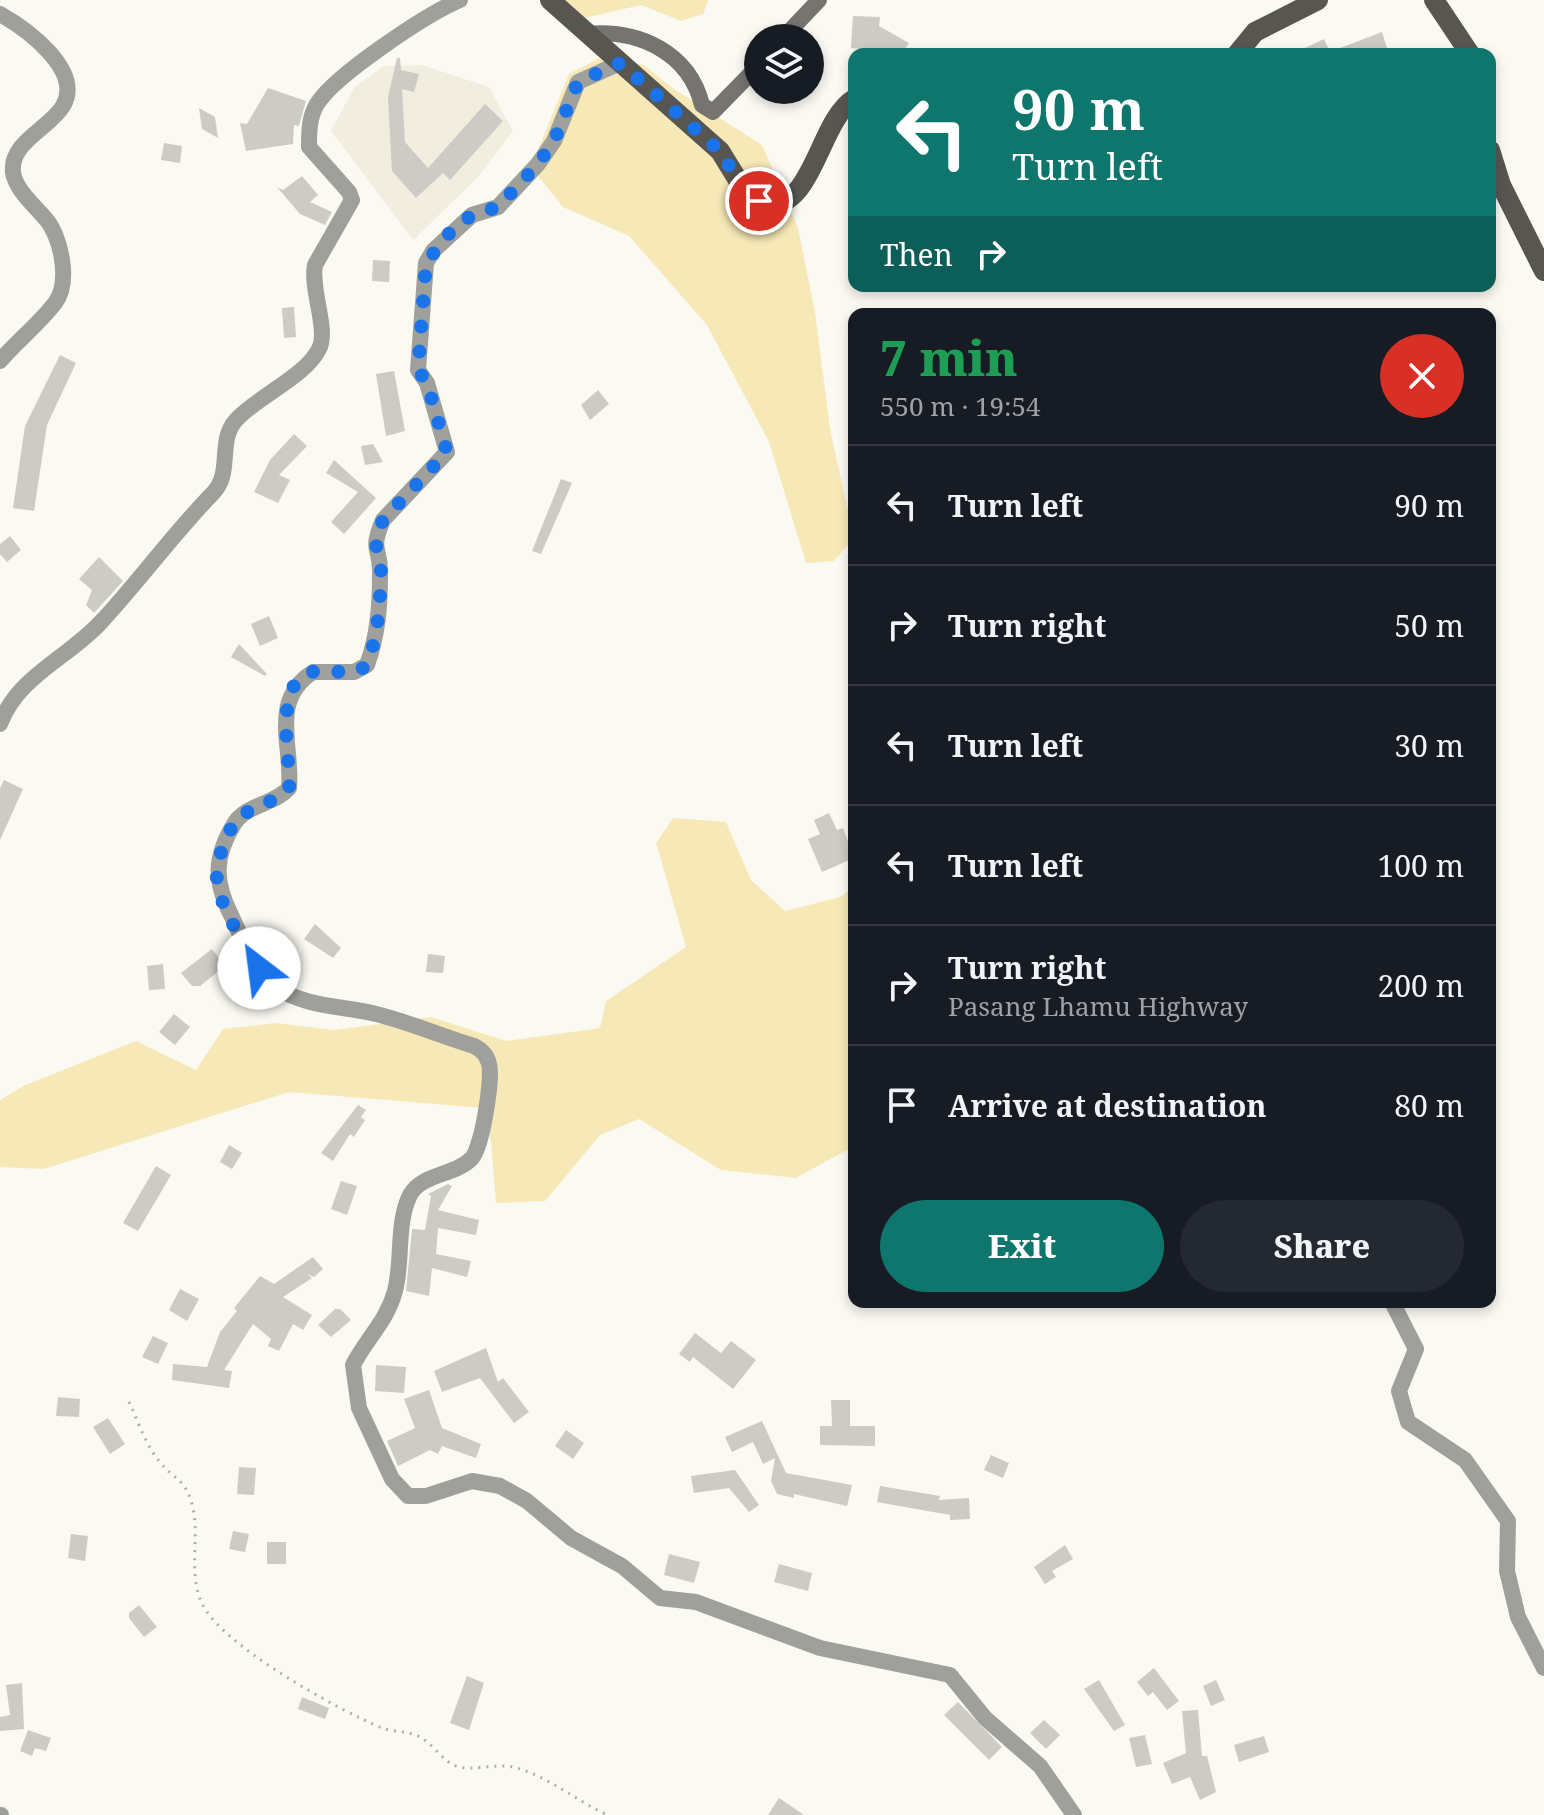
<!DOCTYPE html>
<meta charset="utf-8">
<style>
body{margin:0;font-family:"Noto Serif",serif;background:#242831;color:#f1f3f6;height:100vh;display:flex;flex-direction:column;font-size:30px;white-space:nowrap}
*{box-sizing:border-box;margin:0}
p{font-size:26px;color:#9ea1a6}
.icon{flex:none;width:44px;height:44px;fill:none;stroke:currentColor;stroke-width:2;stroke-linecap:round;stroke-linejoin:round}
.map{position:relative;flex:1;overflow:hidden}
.sheet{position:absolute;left:848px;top:308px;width:648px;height:1000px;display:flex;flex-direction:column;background:#171b24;border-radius:16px;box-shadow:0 4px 12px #0003}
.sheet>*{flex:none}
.guide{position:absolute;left:848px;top:48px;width:648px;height:244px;border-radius:16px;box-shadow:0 4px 12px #0003;background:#0f766e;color:#fff;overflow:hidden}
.controls{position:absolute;left:744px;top:24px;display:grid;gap:16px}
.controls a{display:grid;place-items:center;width:80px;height:80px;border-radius:50%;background:#171b24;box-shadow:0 4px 12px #0003;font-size:40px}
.pin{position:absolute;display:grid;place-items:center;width:68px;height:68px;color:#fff;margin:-34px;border:4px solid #fff;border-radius:50%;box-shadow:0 2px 8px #0007}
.me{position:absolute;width:88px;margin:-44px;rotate:330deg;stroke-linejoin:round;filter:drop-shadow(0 0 6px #0008)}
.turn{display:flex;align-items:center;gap:28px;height:168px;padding:0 32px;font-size:36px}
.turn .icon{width:104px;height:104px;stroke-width:2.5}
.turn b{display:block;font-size:56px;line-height:68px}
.then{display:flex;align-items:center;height:76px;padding:0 32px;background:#0003;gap:16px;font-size:30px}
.round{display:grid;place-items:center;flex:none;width:84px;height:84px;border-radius:42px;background:#242831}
.overview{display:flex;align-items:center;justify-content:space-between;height:136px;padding:0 32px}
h1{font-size:48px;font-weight:800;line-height:60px;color:#1e9e55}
.action{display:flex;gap:16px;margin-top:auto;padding:16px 32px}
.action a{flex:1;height:92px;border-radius:48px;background:#0f766e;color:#fff;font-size:32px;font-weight:800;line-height:92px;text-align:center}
.action a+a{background:#242831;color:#f1f3f6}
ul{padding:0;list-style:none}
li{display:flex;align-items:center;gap:24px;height:120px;padding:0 32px;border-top:2px solid #363941}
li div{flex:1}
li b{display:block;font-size:30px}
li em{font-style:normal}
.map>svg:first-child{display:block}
.built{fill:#f1eddf}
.green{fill:#f7e9b7}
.building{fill:#cdcbc5}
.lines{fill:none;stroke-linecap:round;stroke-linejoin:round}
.path{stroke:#afaea9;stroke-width:3;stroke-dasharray:2 6;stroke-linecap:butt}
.street{stroke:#9f9f9c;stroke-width:16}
.secondary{stroke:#757470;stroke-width:16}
.primary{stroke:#575651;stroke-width:20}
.route{stroke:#1a73e8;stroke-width:14;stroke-dasharray:0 25.2}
</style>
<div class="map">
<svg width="1544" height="1815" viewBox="0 0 1544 1815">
<rect width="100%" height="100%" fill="#faf9f2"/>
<polygon class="built" points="422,65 489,87 513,131 477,178 413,240 331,131 354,88 384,66"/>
<g class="green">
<polygon points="544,0 708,0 703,14 681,21 641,5 580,19"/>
<polygon points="601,57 644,65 671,87 762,145 798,228 815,312 830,429 854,538 834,561 806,563 769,442 707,325 629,236 563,207 531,167 569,74"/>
<polygon points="673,818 726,822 751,880 785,911 840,897 854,887 854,1146 796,1178 721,1170 639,1119 600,1135 545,1201 496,1203 491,1142 483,1108 289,1092 44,1169 0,1167 0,1100 23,1086 136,1041 196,1070 223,1029 276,1023 335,1030 431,1017 506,1041 600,1028 606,1001 686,947 656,843"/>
</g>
<g class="building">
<polygon points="853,16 880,17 879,26 909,43 902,54 851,48"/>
<polygon points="1382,32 1387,48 1369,54 1335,54 1335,50"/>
<polygon points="1324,39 1331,54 1292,54"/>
<polygon points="397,58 400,58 401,70 419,74 414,92 402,89 405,142 428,168 485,104 503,121 450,180 443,173 416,198 392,171 388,97"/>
<polygon points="268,88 306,101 299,126 294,125 293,144 246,151 240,123 247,124"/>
<polygon points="199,108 215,117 218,138 202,129"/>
<polygon points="164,143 182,146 180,163 161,160"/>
<polygon points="302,176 318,195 310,202 332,212 325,225 300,214 277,187 283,190"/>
<polygon points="373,260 390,261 389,282 372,281"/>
<polygon points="294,307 296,337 284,338 282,308"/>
<polygon points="60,355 76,363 47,425 34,511 13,508 25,426"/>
<polygon points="394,371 405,431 386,436 376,374"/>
<polygon points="598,390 609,404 590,420 581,405"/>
<polygon points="294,434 307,446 279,475 290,480 278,503 254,492 270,460"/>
<polygon points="373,444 383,462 365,465 361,446"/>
<polygon points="334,460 376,498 344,534 331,522 358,492 326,473"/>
<polygon points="561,479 572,483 541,554 532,551"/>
<polygon points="10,536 21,550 7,562 0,554 0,544"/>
<polygon points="99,557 123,581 94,613 86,605 92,590 79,579"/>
<polygon points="269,616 278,638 260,646 251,624"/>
<polygon points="239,644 267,674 265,676 231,657"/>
<polygon points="4,780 23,789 0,840 0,788"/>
<polygon points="829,813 837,830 843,828 854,858 822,872 808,839 820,834 814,820"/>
<polygon points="315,924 341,948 333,958 304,939"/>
<polygon points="212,949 225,966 200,986 192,986 181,973"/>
<polygon points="428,954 445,956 443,973 426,972"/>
<polygon points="163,964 165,989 149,990 147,966"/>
<polygon points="174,1014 190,1027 175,1045 159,1032"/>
<polygon points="358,1105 366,1110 361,1117 365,1120 354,1137 350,1134 333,1161 321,1153"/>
<polygon points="229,1145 242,1153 232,1169 220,1162"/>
<polygon points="156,1166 171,1175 138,1231 123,1223"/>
<polygon points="341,1181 357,1186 347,1215 331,1209"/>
<polygon points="448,1184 452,1186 438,1210 479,1220 476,1235 438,1228 436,1254 471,1261 467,1277 432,1268 429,1296 406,1291 412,1229 425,1230 431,1196 428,1194"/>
<polygon points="313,1257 323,1269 314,1277 307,1274 312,1278 283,1297 312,1315 303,1330 293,1324 279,1351 268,1346 271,1339 253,1324 224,1370 232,1371 229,1388 172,1380 173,1364 207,1367 220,1332 237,1311 234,1308 260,1276 274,1284"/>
<polygon points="180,1289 199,1299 187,1321 169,1310"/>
<polygon points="335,1309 340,1309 351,1320 331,1337 318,1325"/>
<polygon points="695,1333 721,1353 731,1341 756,1360 733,1389 693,1357 690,1362 679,1354"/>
<polygon points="153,1336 168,1343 158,1364 142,1357"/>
<polygon points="486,1348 498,1382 503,1378 529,1412 514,1423 480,1378 442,1392 434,1371"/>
<polygon points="376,1365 406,1367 404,1393 375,1391"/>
<polygon points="429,1390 442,1428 481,1444 476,1458 442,1446 438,1454 430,1450 398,1466 387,1441 415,1428 404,1399"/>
<polygon points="58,1397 80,1399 79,1417 56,1416"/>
<polygon points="831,1400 850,1400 850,1426 875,1426 875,1446 820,1445 820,1426 832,1426"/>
<polygon points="108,1418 125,1444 110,1454 93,1427"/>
<polygon points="762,1421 786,1473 852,1485 847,1506 794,1494 794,1498 777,1494 771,1481 775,1458 763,1464 753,1442 732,1452 725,1437"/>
<polygon points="566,1430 584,1443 573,1459 555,1446"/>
<polygon points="991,1455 1009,1463 1003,1478 984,1470"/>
<polygon points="239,1467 256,1468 254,1495 237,1494"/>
<polygon points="735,1470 759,1505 749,1512 729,1488 694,1493 691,1476"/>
<polygon points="880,1486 940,1496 939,1500 969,1498 970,1519 950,1520 950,1515 877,1502"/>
<polygon points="233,1531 249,1534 245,1552 229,1549"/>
<polygon points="71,1534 88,1536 85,1561 68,1558"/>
<rect x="267" y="1542" width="19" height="22"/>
<polygon points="1065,1545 1073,1559 1052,1571 1056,1577 1045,1584 1034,1567"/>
<polygon points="669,1554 700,1562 694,1583 664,1575"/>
<polygon points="779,1564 812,1573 808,1591 774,1582"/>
<polygon points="139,1605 157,1627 144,1637 129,1618 129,1613"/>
<polygon points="1154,1668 1179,1701 1167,1710 1153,1692 1148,1696 1137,1682"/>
<polygon points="467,1676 484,1683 469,1730 450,1723"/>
<polygon points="1099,1680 1125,1725 1114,1731 1084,1689"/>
<polygon points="1216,1680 1225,1700 1211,1706 1203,1686"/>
<polygon points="22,1683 24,1729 0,1731 0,1717 10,1715 6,1685"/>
<polygon points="302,1697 329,1708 325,1719 298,1709"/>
<polygon points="958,1702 1002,1747 989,1760 944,1715"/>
<polygon points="1198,1710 1202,1756 1207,1756 1216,1792 1200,1800 1190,1777 1172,1784 1163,1763 1186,1753 1182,1711"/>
<polygon points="1044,1720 1060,1735 1046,1749 1030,1733"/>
<polygon points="28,1730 51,1738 46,1751 35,1748 32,1756 20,1751"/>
<polygon points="1145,1735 1152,1764 1136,1767 1129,1738"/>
<polygon points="1264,1736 1269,1752 1239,1762 1234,1745"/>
<polygon points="779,1798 804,1815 768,1815"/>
</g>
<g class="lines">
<path class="path" d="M129,1402C138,1421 146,1446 160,1462C174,1480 185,1478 192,1504C202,1540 183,1583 210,1616C240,1654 336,1709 382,1728C393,1732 407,1731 418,1736C432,1742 442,1761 456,1766C475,1772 498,1762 517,1768C551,1778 576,1801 608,1815"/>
<g class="street">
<path d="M0,14C25,28 84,70 63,106C49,129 10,142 13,172C15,189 34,205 44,217C61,234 71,282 55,303C39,324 17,341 0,361"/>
<path d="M620,63L578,82L554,141L538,164L498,207L472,215L433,251L426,263L418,370L427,383L447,452L383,520C369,553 381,546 380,574C380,605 378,635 367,665L354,672H313C269,700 293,747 289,788C274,805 246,804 234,824C214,857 214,881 231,915C243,940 253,969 276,987C304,1007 344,1006 376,1014C409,1022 441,1036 474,1046C482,1050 487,1055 489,1064C493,1079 482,1147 472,1158C455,1176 422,1173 410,1195C396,1223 403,1261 395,1291C387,1321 367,1338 353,1365L359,1408L392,1479L408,1496H426L472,1481L500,1486L527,1501L571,1538L622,1566L660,1598L696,1602L820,1648L950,1675L985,1718L1040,1766L1074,1815"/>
<path d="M0,724C18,676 68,658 101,622C140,580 173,534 213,493C233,473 217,441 236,420C258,396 305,377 319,349C329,330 310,289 315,265L352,200L349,192L309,147C309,132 309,117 317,104C335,75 427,14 460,0"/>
<polyline points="1392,1302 1416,1349 1399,1391 1408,1422 1465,1460 1508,1521 1507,1571 1518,1617 1544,1668"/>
<polyline points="0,1815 1,1815"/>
</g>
<g class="secondary">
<path d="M587,34C638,29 689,52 702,105L713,112L758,66"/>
<polyline points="783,38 819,0"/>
</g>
<g class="primary">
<path d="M550,0L720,151L741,185L765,204C813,212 819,120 854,99"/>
<polyline points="1434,0 1470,54"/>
<polyline points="1237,54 1255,32 1318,0"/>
<polyline points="1490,150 1501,185 1544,271"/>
</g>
</g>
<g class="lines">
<path class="route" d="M259,968C246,950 219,903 217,882C215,861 227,832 239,816L279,797L289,788C292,761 269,675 318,671C336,669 352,678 367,665C378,635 380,605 381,574C381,546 369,553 383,520L447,452L427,383L418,370L426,263L451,231L472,215L498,207L538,164L554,141L578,82L620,63L720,151L741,185L759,201"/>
</g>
</svg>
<div class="controls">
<a><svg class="icon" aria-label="layers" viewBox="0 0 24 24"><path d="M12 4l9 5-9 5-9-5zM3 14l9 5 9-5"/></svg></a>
</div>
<div class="pin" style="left:759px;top:201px;background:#d93025"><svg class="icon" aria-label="arrive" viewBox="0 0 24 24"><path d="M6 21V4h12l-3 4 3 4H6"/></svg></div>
<svg class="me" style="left:259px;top:968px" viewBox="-20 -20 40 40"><circle r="19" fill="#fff"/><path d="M0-13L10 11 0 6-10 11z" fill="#1a73e8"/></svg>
<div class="guide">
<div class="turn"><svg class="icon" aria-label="left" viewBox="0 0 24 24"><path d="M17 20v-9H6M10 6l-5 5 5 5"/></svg><div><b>90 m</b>Turn left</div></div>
<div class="then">Then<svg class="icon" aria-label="right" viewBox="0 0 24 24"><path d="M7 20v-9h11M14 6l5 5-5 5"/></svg></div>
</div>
<section class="sheet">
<div class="overview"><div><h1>7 min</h1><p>550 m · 19:54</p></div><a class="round" style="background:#d93025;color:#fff"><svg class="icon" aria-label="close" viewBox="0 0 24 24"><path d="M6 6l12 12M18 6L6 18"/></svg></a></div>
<ul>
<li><svg class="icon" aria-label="left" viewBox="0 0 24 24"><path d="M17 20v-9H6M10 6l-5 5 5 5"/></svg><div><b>Turn left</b></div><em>90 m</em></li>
<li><svg class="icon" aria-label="right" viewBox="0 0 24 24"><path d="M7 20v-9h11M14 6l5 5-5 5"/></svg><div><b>Turn right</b></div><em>50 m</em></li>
<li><svg class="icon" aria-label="left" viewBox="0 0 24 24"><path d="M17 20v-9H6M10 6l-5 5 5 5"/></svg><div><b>Turn left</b></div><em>30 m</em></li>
<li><svg class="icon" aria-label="left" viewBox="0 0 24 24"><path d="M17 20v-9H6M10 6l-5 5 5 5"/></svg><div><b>Turn left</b></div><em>100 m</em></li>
<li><svg class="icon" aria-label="right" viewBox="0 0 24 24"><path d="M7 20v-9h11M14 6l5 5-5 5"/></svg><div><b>Turn right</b><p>Pasang Lhamu Highway</p></div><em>200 m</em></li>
<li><svg class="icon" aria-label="arrive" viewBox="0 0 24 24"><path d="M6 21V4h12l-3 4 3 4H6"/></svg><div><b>Arrive at destination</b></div><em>80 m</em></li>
</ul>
<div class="action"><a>Exit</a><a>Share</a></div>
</section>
</div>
